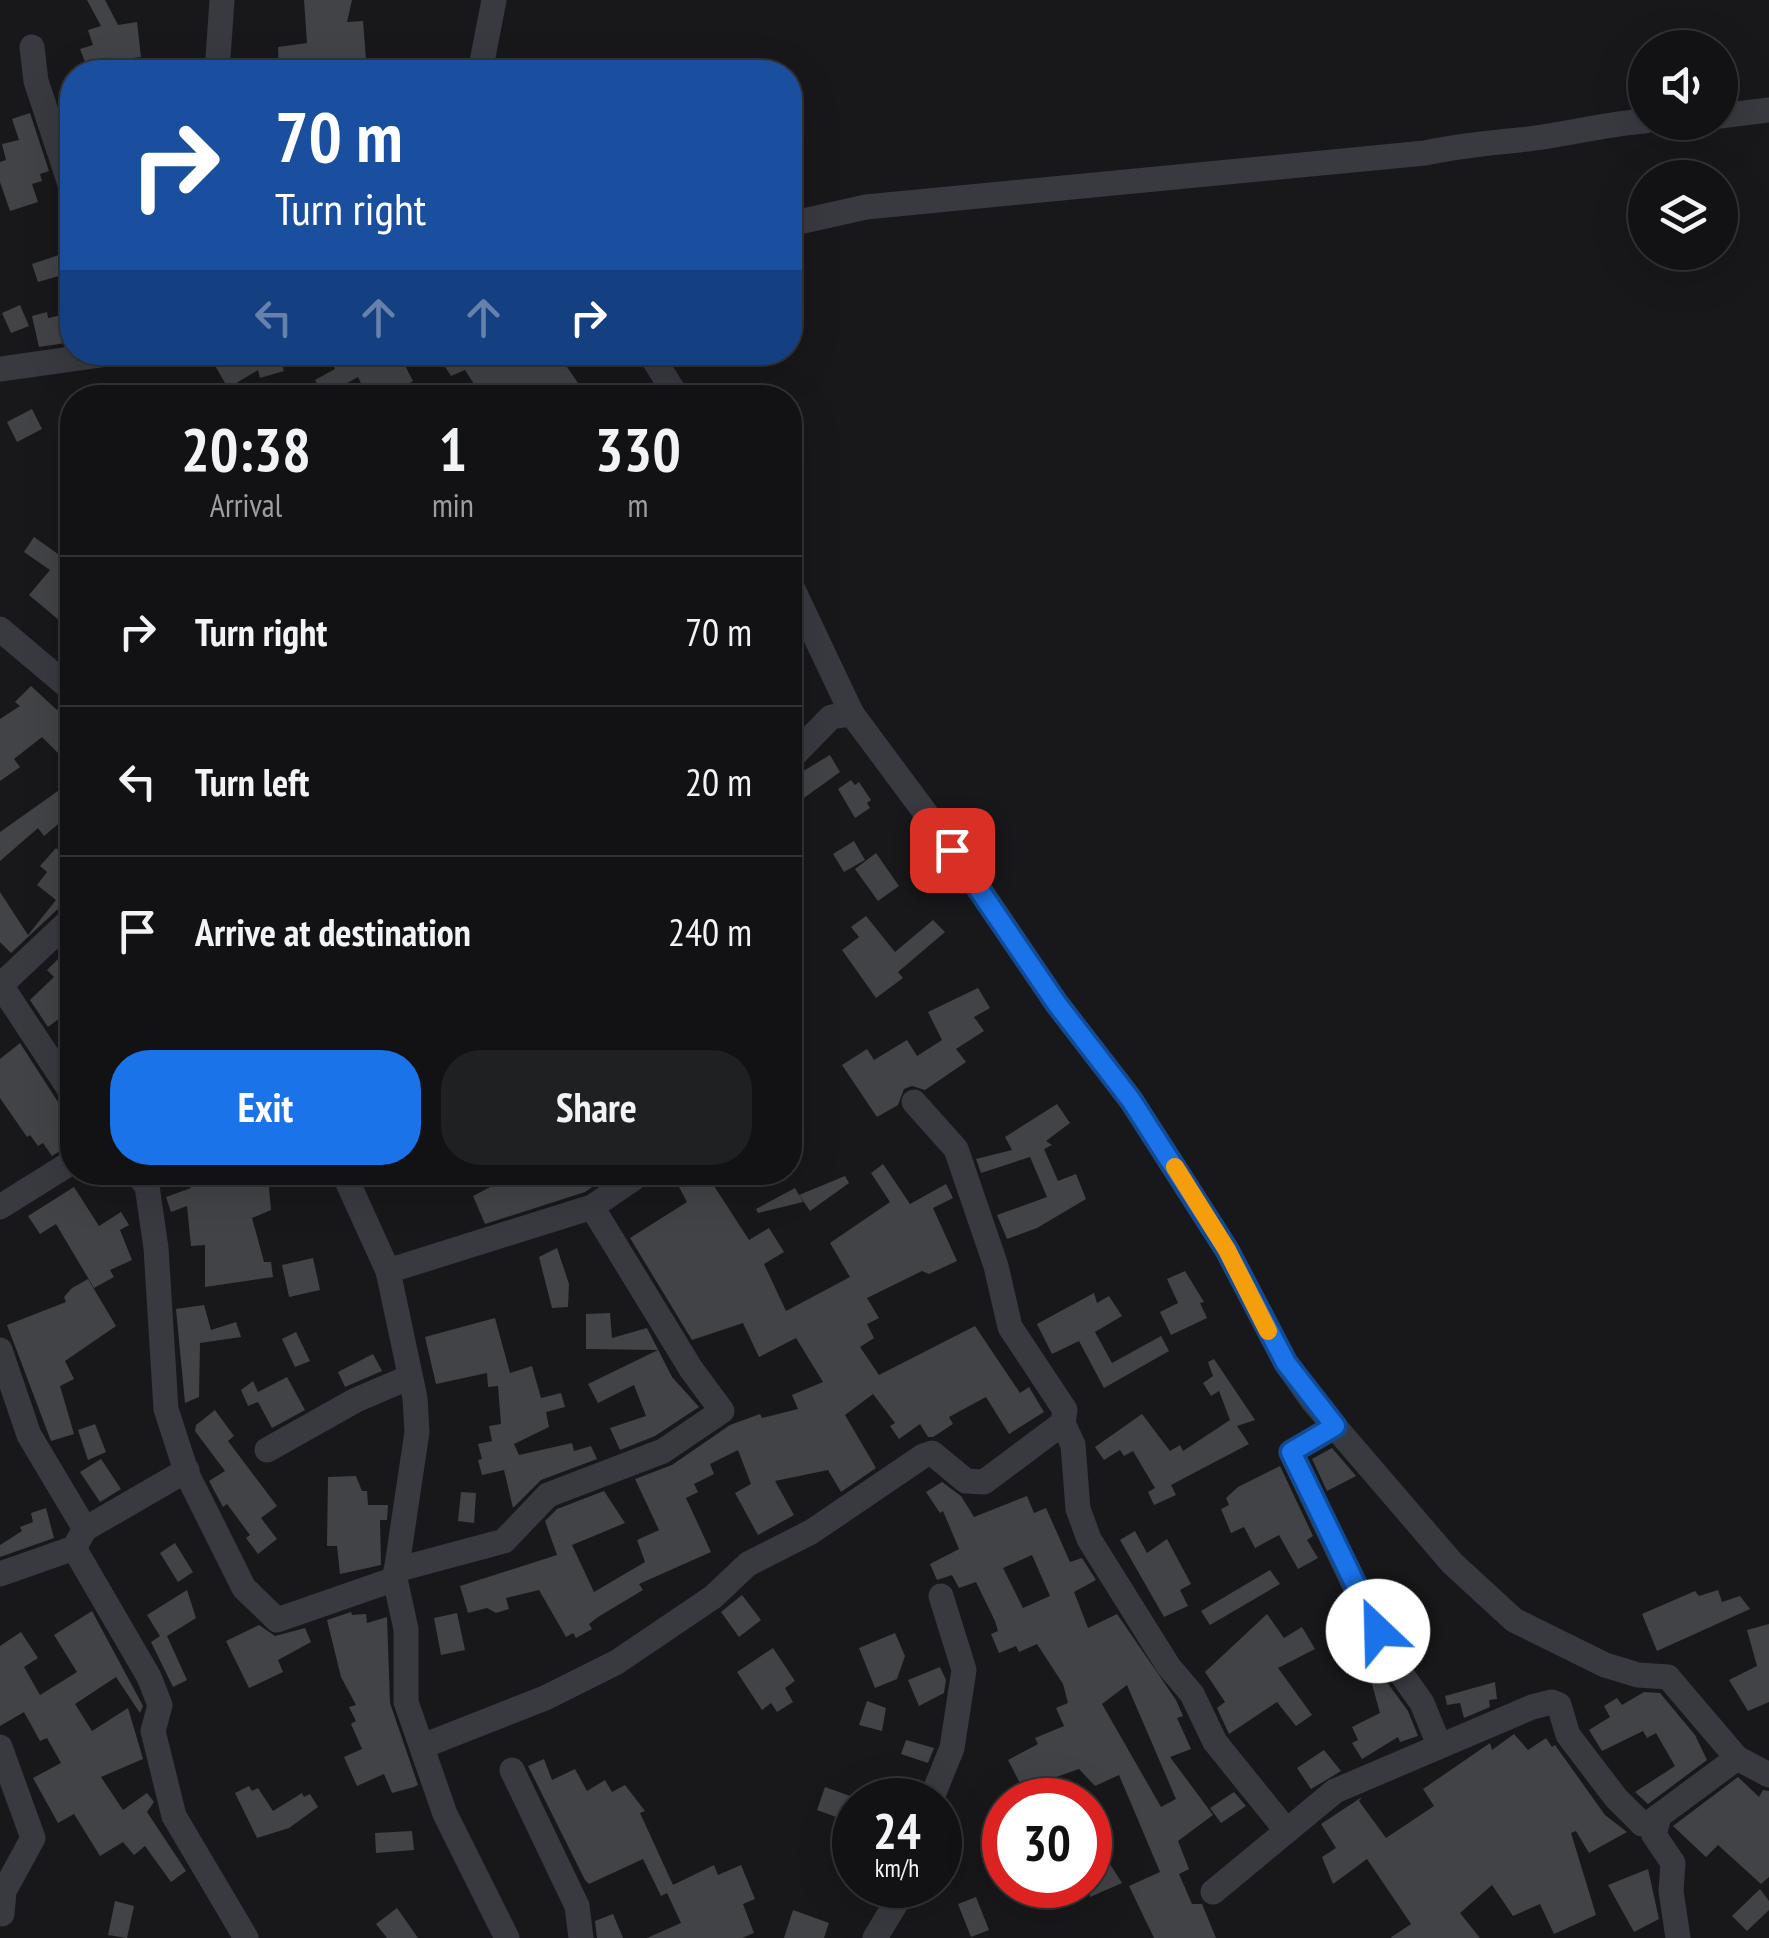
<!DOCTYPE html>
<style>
body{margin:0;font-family:"PT Sans Narrow",sans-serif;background:#1f2022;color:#f1f3f6;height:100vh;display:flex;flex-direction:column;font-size:38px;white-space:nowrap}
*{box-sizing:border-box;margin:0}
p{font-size:32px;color:#9c9ea0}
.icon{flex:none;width:55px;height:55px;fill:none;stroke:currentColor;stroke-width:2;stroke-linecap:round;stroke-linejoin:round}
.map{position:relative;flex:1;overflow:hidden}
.side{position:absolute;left:60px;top:385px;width:742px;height:800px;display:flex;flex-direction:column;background:#121214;border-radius:40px;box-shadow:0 10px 40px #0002,0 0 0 2px #313234}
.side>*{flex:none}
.banner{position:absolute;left:60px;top:60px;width:742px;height:305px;border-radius:40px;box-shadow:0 10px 40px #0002,0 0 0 2px #313234;background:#1a4fa0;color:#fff;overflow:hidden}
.tools{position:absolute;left:1628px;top:30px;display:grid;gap:20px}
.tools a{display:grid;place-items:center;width:110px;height:110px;border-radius:50%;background:#121214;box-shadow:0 10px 40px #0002,0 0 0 2px #313234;font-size:50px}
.speed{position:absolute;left:832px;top:1778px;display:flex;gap:20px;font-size:50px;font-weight:700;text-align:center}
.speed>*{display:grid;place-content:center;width:130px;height:130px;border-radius:50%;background:#121214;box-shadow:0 10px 40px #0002,0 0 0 2px #313234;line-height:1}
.speed small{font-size:25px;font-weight:400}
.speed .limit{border:15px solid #d22;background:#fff;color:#111}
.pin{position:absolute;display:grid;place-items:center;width:85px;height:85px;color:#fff;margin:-42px;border-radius:20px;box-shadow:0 5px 15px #0006}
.me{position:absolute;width:110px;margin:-55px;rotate:336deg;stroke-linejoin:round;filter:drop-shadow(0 0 8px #0008)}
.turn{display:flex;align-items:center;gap:35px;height:210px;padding:0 50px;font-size:45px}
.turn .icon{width:130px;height:130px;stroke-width:2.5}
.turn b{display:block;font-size:70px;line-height:85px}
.lanes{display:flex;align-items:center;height:95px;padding:0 50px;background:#0003;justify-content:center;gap:50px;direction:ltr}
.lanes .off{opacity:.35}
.eta{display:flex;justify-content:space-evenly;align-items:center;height:170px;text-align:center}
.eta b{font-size:60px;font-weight:800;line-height:70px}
.button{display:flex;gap:20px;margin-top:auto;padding:20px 50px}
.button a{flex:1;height:115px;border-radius:40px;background:#1a73e8;color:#fff;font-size:40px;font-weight:800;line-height:115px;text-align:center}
.button a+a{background:#1f2022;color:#f1f3f6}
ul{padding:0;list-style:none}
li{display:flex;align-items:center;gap:30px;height:150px;padding:0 50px;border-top:2px solid #313234}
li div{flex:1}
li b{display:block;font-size:38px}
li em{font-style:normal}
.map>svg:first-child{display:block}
.building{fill:#424347;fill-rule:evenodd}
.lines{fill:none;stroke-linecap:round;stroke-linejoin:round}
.minor{stroke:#383a40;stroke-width:25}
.route-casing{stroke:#114b97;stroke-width:25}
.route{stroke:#1a73e8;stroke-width:18}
.slow{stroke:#f59e0b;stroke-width:18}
</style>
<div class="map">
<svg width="1769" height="1938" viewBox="0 0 1769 1938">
<rect width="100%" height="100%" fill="#18181a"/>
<g class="building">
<polygon points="87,0 105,0 118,25 137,22 141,57 116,60 118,64 89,72 80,49 93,45 88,30 101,26"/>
<polygon points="304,0 352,0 347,22 363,21 367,72 279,72 278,47 307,43"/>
<polygon points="30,113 49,171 40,174 42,181 32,184 38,202 10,211 0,182 0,162 6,160 2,144 19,140 12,119"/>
<polygon points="62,254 69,273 38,282 32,264"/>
<polygon points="20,305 29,326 11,333 2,313"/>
<polygon points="47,312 48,318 68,314 72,342 39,347 32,316"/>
<polygon points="207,352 278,352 284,371 260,378 258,370 228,388"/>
<polygon points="326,352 398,352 413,381 402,388 409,398 368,398 358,377 324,396 315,380 335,369"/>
<polygon points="435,352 557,352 582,389 569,398 522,398 515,388 500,398 483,398 465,370 451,376"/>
<polygon points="32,409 42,429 17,442 7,422"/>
<polygon points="34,537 72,564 72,631 29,595 50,570 24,552"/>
<polygon points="31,686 57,710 63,703 72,708 72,740 59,754 42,737 14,759 20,767 0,781 0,719 20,706 15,702"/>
<polygon points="830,755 840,772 790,808 790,779"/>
<polygon points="851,780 855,785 859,782 871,800 867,803 870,808 855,818 838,789"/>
<polygon points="72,781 72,808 61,816 63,820 44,836 38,828 0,861 0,832"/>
<polygon points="854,841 865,860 844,872 833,854"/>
<polygon points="56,848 72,862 72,902 61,906 11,953 0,942 0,892 28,935 56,900 37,885 47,872 40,866"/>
<polygon points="876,853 899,886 878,901 855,869"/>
<polygon points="866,916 895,952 933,920 945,932 898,972 903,978 876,998 842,950 859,937 851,927"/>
<polygon points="62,955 72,966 72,1009 48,1027 30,1000 54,977 47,970"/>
<polygon points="978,988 990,1008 974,1017 984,1031 956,1049 966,1062 925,1090 912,1086 904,1089 898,1105 877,1117 842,1065 867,1049 874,1060 907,1040 917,1056 942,1040 928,1012"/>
<polygon points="20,1043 58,1102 72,1109 72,1143 52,1156 43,1143 38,1146 30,1135 27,1137 0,1098 0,1059"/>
<polygon points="1057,1104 1070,1123 1046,1141 1052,1145 1044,1149 1058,1181 1076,1174 1086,1199 1037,1228 1007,1239 997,1215 1047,1197 1030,1157 981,1173 976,1159 1012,1150 1005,1137"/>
<polygon points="883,1164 910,1204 946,1184 953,1198 933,1208 957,1261 929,1274 922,1271 867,1298 879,1318 867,1324 874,1338 860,1347 879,1375 975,1326 1020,1393 1029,1387 1044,1412 1009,1434 986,1397 949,1417 953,1424 933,1437 928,1437 920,1424 899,1439 890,1426 895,1423 873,1394 845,1415 876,1468 841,1492 828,1470 775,1481 794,1515 758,1535 735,1493 751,1484 738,1450 710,1464 714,1474 694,1484 698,1492 686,1498 711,1552 639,1584 643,1590 598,1617 589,1624 592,1629 576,1638 573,1633 566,1637 539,1590 506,1598 509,1609 496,1613 487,1608 468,1613 460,1586 557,1555 545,1521 557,1509 604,1491 625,1523 572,1545 594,1592 645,1562 637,1540 659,1530 635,1479 672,1465 730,1425 760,1414 762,1418 798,1409 792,1395 823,1382 796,1338 759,1357 743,1323 692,1340 630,1238 687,1202 671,1172 705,1172 749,1240 769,1228 784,1252 764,1264 786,1311 850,1277 830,1243 890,1202 871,1173"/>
<polygon points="181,1172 283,1172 269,1188 271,1210 252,1218 264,1262 271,1262 273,1277 205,1287 205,1245 191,1246 187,1206 171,1212 166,1197 191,1188"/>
<polygon points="519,1172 527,1172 532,1184 557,1172 594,1172 598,1183 585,1192 485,1224 473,1196"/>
<polygon points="845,1176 849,1183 810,1211 799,1195 803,1202 758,1213 756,1209 795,1188 799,1195"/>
<polygon points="74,1187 99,1226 121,1212 129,1225 120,1230 132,1260 110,1270 114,1277 94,1288 56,1224 40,1234 28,1216"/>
<polygon points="557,1248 569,1284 568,1307 552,1308 539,1257"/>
<polygon points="313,1258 320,1290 289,1297 282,1265"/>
<polygon points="1185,1271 1204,1302 1200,1303 1207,1318 1171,1335 1160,1312 1178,1303 1167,1279"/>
<polygon points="88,1279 116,1326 65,1361 74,1379 60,1386 74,1434 51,1441 7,1325 66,1302 64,1297 72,1288"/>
<polygon points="1094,1293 1097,1303 1109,1296 1122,1316 1095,1332 1112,1363 1161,1336 1169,1351 1104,1388 1079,1341 1052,1354 1037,1324"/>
<polygon points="204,1305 211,1330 236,1322 241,1337 200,1343 199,1397 185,1403 176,1309"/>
<polygon points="610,1313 612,1338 647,1328 672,1377 699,1407 655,1436 620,1450 610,1428 646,1416 634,1385 598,1403 588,1384 658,1350 586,1349 586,1314"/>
<polygon points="495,1318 510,1373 532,1366 541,1398 561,1393 565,1407 546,1412 549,1427 514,1444 519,1455 572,1443 574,1451 591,1446 597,1459 541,1480 513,1508 504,1470 482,1475 478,1460 482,1459 478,1444 492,1441 489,1426 501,1424 498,1386 488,1387 487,1373 436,1384 425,1337"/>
<polygon points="296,1332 310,1361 295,1367 282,1339"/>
<polygon points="373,1354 382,1371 345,1387 338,1372"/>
<polygon points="1214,1359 1255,1420 1237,1426 1249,1444 1171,1485 1176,1495 1154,1505 1148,1492 1155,1488 1133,1451 1124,1456 1120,1450 1104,1460 1095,1447 1142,1414 1170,1451 1180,1445 1183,1451 1230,1420 1219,1391 1211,1396 1203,1383 1213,1376 1208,1362"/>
<polygon points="287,1377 305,1410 272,1428 258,1402 248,1406 241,1390 253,1381 258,1392"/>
<polygon points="215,1410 234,1436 228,1441 277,1506 261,1518 277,1539 258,1554 246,1538 250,1535 227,1504 223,1507 209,1481 225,1471 195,1431 196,1425"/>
<polygon points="95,1424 106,1452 88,1460 78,1430"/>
<polygon points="1332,1448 1356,1476 1327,1491 1312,1459"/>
<polygon points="101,1459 121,1489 100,1502 80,1472"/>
<polygon points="1280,1466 1313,1536 1307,1540 1318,1558 1298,1569 1279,1535 1255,1548 1244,1527 1231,1533 1221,1509 1229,1505 1226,1498 1238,1487"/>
<polygon points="356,1476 362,1491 367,1491 368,1505 388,1505 387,1520 380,1520 381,1565 340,1574 337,1546 327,1546 328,1477"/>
<path d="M942,1482L961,1496L974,1517L1027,1496L1034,1513L1046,1508L1070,1562L1082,1558L1096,1580L1074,1592L1088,1628L1117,1614L1176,1700L1183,1716L1177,1718L1191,1749L1170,1757L1213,1815L1178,1841L1189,1869L1179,1874L1192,1904H1202L1216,1938H1154L1129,1886L1160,1872L1119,1775L1095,1786L1079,1769L1039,1783L1036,1777L1021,1785L1008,1760L1038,1744L1035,1738L1064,1726L1056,1708L1068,1703L1063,1684L1037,1644L1019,1652L1016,1646L999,1653L991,1634L998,1631L995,1621L976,1582L959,1588L952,1575L937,1580L930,1564L959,1549L943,1511L940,1513L926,1492ZM1032,1555L1050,1596L1023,1608L1003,1568ZM1127,1685L1176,1799L1161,1807L1102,1704Z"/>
<polygon points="461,1492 476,1493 474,1523 458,1521"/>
<polygon points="46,1508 54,1538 0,1557 0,1545 22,1531 20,1527 33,1522 31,1513"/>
<polygon points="1135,1531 1147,1553 1167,1539 1191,1584 1180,1590 1188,1606 1164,1617 1120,1540"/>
<polygon points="175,1543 193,1572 178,1582 160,1553"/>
<polygon points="1270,1570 1280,1584 1210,1625 1201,1611"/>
<polygon points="187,1590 196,1618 167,1636 187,1680 173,1687 151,1642 160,1636 147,1615"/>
<polygon points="1718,1590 1722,1602 1740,1596 1750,1609 1657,1651 1642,1614 1695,1591 1699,1596"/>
<polygon points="742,1595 761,1620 739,1637 721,1612"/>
<polygon points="92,1611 143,1706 140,1713 116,1677 75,1704 92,1731 128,1708 143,1759 101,1777 123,1810 147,1793 154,1802 147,1812 186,1871 171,1882 145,1846 134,1855 123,1842 100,1856 74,1814 58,1823 33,1778 61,1763 47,1738 40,1741 24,1712 0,1726 0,1646 21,1632 38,1658 24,1667 40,1695 77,1672 54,1635"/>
<polygon points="351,1612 352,1615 366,1614 367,1623 387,1617 390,1703 418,1785 414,1787 392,1793 384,1774 357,1786 344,1757 362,1749 351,1724 356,1721 349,1707 356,1705 341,1677 327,1620"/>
<polygon points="457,1613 465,1650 441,1655 434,1618"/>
<polygon points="1267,1614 1284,1638 1302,1627 1315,1649 1278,1668 1312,1715 1296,1726 1277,1702 1229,1734 1217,1708 1225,1702 1205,1672"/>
<polygon points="1769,1624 1769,1702 1748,1711 1729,1680 1757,1666 1747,1630"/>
<polygon points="259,1625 275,1636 305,1628 311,1642 278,1660 283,1672 249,1688 226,1641"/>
<polygon points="895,1633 905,1656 897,1679 875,1688 859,1648"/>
<polygon points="1348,1633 1365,1664 1346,1674 1330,1643"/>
<polygon points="773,1648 795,1681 785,1688 793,1702 777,1712 771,1703 762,1710 737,1672"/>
<polygon points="940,1667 946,1680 944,1693 919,1706 908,1680"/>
<polygon points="1381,1674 1408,1711 1418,1736 1400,1742 1398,1737 1362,1759 1352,1743 1358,1740 1352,1727 1380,1713 1370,1677"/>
<polygon points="1495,1682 1497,1699 1489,1700 1490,1707 1464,1718 1460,1703 1447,1705 1445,1696"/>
<polygon points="1644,1692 1660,1693 1695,1735 1707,1760 1648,1804 1635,1792 1675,1766 1656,1733 1647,1738 1643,1731 1602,1751 1589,1730 1610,1717 1604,1706 1617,1698 1622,1705"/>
<polygon points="867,1701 886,1708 882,1731 859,1725"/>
<polygon points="1514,1734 1528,1750 1546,1738 1552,1747 1555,1745 1605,1815 1627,1832 1589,1853 1576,1831 1571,1833 1596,1915 1554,1934 1540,1904 1513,1916 1492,1885 1460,1913 1480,1938 1390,1938 1411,1924 1367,1859 1333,1884 1322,1857 1336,1848 1321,1824 1362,1797 1359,1801 1386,1838 1434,1806 1423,1789 1490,1743 1492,1750"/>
<polygon points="906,1740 934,1748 928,1763 901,1754"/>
<polygon points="1324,1750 1341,1771 1311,1789 1297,1768"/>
<polygon points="544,1759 552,1780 575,1769 587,1791 605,1780 612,1792 625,1785 645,1811 640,1813 673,1885 714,1865 718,1875 741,1865 755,1899 743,1904 754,1933 742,1938 647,1938 681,1923 667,1893 661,1896 643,1859 589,1884 585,1880 528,1766"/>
<polygon points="1738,1777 1759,1797 1763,1790 1769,1791 1769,1877 1761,1884 1718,1845 1706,1857 1673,1826"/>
<polygon points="249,1786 252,1791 258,1788 273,1811 302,1793 304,1797 310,1794 318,1807 289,1828 257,1838 235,1793"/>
<polygon points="825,1787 853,1797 848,1811 842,1809 839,1818 817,1810"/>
<polygon points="1234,1792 1246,1806 1221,1823 1210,1808"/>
<polygon points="412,1831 414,1850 376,1853 375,1833"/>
<polygon points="1101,1850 1122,1883 1090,1897 1090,1854"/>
<polygon points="1648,1869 1659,1919 1634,1932 1608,1885"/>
<polygon points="1760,1889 1769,1901 1769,1910 1747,1931 1732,1916"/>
<polygon points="976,1897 989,1930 971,1937 958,1904"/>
<polygon points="115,1901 134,1906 127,1938 108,1935"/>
<polygon points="397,1908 418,1938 387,1938 376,1924"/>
<polygon points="793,1910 829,1923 824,1938 784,1938"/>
<polygon points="613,1914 623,1938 597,1938 595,1921"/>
</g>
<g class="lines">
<g class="minor">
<polyline points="32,47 36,81 72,190"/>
<polyline points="217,72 222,0"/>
<polyline points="480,72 494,0"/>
<polyline points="1720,116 1769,110"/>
<path d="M790,224L866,207L1425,153C1458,146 1487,143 1519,140C1562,136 1602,124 1645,121"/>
<polyline points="649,352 678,398"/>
<polyline points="0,369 121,352"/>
<polyline points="790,583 852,714 953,850 1057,1004 1131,1100 1227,1250 1286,1363 1312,1400 1452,1563 1514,1620 1605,1665 1638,1675 1668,1677 1737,1758 1769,1775"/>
<polyline points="0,629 72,690"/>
<polyline points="790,759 831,717 852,714"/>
<polyline points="0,984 72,1093"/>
<polyline points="1,985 72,918"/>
<polyline points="135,1172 147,1186 156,1248 166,1409 187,1474 244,1588 277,1620 395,1579"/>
<polyline points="343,1172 388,1271 415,1398 417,1432 395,1579 406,1629 406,1702 445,1814 507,1938"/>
<polyline points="0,1207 72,1162"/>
<polyline points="388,1271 592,1207 643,1172"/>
<polyline points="0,1350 29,1435 85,1529"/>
<polyline points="1063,1423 1073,1445 1078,1509 1089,1539 1169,1667 1192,1694 1215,1742 1286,1830"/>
<polyline points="1335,1427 1291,1452 1386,1652 1422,1703 1439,1745"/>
<polyline points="267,1450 356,1400 410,1377"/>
<polyline points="74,1548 149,1677 160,1705 153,1731 174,1816 246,1938"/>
<polyline points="396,1570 504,1541 548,1495 663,1451 722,1411 691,1369 592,1207"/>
<polyline points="0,1574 74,1548 85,1529 187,1470"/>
<polyline points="423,1746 545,1698 617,1662 713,1597 748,1564 811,1532 923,1456 932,1453 966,1481 984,1482 1063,1423 1065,1410 1010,1327 996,1266 956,1149 914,1102"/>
<polyline points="0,1747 33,1838 4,1891 2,1914"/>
<polyline points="512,1770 577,1906 581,1938"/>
<polyline points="931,1800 952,1748 964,1670 941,1596"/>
<polyline points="1659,1816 1654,1835 1673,1863 1671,1891 1678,1938"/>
<polyline points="1213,1892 1335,1791 1532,1707 1552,1702 1559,1705 1568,1735 1616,1798 1642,1824 1652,1821 1737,1758"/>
<polyline points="875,1938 907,1885"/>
</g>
</g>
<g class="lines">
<defs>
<polyline id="route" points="952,850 1057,1004 1131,1100 1227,1250 1286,1363 1335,1426 1291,1452 1378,1631"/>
</defs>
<use href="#route" class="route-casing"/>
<use href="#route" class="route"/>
<polyline class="slow" points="1175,1167 1227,1250 1268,1331"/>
</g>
</svg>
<div class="tools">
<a><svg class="icon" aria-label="sound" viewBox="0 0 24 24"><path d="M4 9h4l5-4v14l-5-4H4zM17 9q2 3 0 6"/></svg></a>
<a><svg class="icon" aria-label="layers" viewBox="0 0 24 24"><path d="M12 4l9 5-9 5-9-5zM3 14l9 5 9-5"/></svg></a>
</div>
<div class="speed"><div>24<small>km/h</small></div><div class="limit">30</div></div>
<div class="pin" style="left:952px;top:850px;background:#d93025"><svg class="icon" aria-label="arrive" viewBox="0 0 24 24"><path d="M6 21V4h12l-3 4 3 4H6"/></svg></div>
<svg class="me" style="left:1378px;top:1631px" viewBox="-20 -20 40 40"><circle r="19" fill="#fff"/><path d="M0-13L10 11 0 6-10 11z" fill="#1a73e8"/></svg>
<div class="banner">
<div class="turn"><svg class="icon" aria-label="right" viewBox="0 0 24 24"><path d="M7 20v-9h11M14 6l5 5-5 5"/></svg><div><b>70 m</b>Turn right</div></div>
<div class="lanes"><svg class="icon off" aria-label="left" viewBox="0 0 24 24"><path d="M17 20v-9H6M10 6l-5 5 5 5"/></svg><svg class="icon off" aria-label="ahead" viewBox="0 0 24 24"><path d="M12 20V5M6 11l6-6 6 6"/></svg><svg class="icon off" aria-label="ahead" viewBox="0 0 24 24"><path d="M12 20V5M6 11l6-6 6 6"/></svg><svg class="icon" aria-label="right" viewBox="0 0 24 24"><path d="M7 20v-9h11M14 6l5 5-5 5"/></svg></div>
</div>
<section class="side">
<div class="eta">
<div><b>20:38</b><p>Arrival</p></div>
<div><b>1</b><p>min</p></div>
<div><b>330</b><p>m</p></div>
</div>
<ul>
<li><svg class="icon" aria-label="right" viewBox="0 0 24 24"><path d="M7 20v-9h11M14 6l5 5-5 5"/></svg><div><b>Turn right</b></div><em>70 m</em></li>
<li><svg class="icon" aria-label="left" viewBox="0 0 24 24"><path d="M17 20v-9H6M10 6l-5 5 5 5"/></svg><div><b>Turn left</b></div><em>20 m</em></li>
<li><svg class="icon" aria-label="arrive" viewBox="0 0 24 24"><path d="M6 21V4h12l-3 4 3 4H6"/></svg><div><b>Arrive at destination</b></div><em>240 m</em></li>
</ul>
<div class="button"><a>Exit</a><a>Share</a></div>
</section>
</div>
